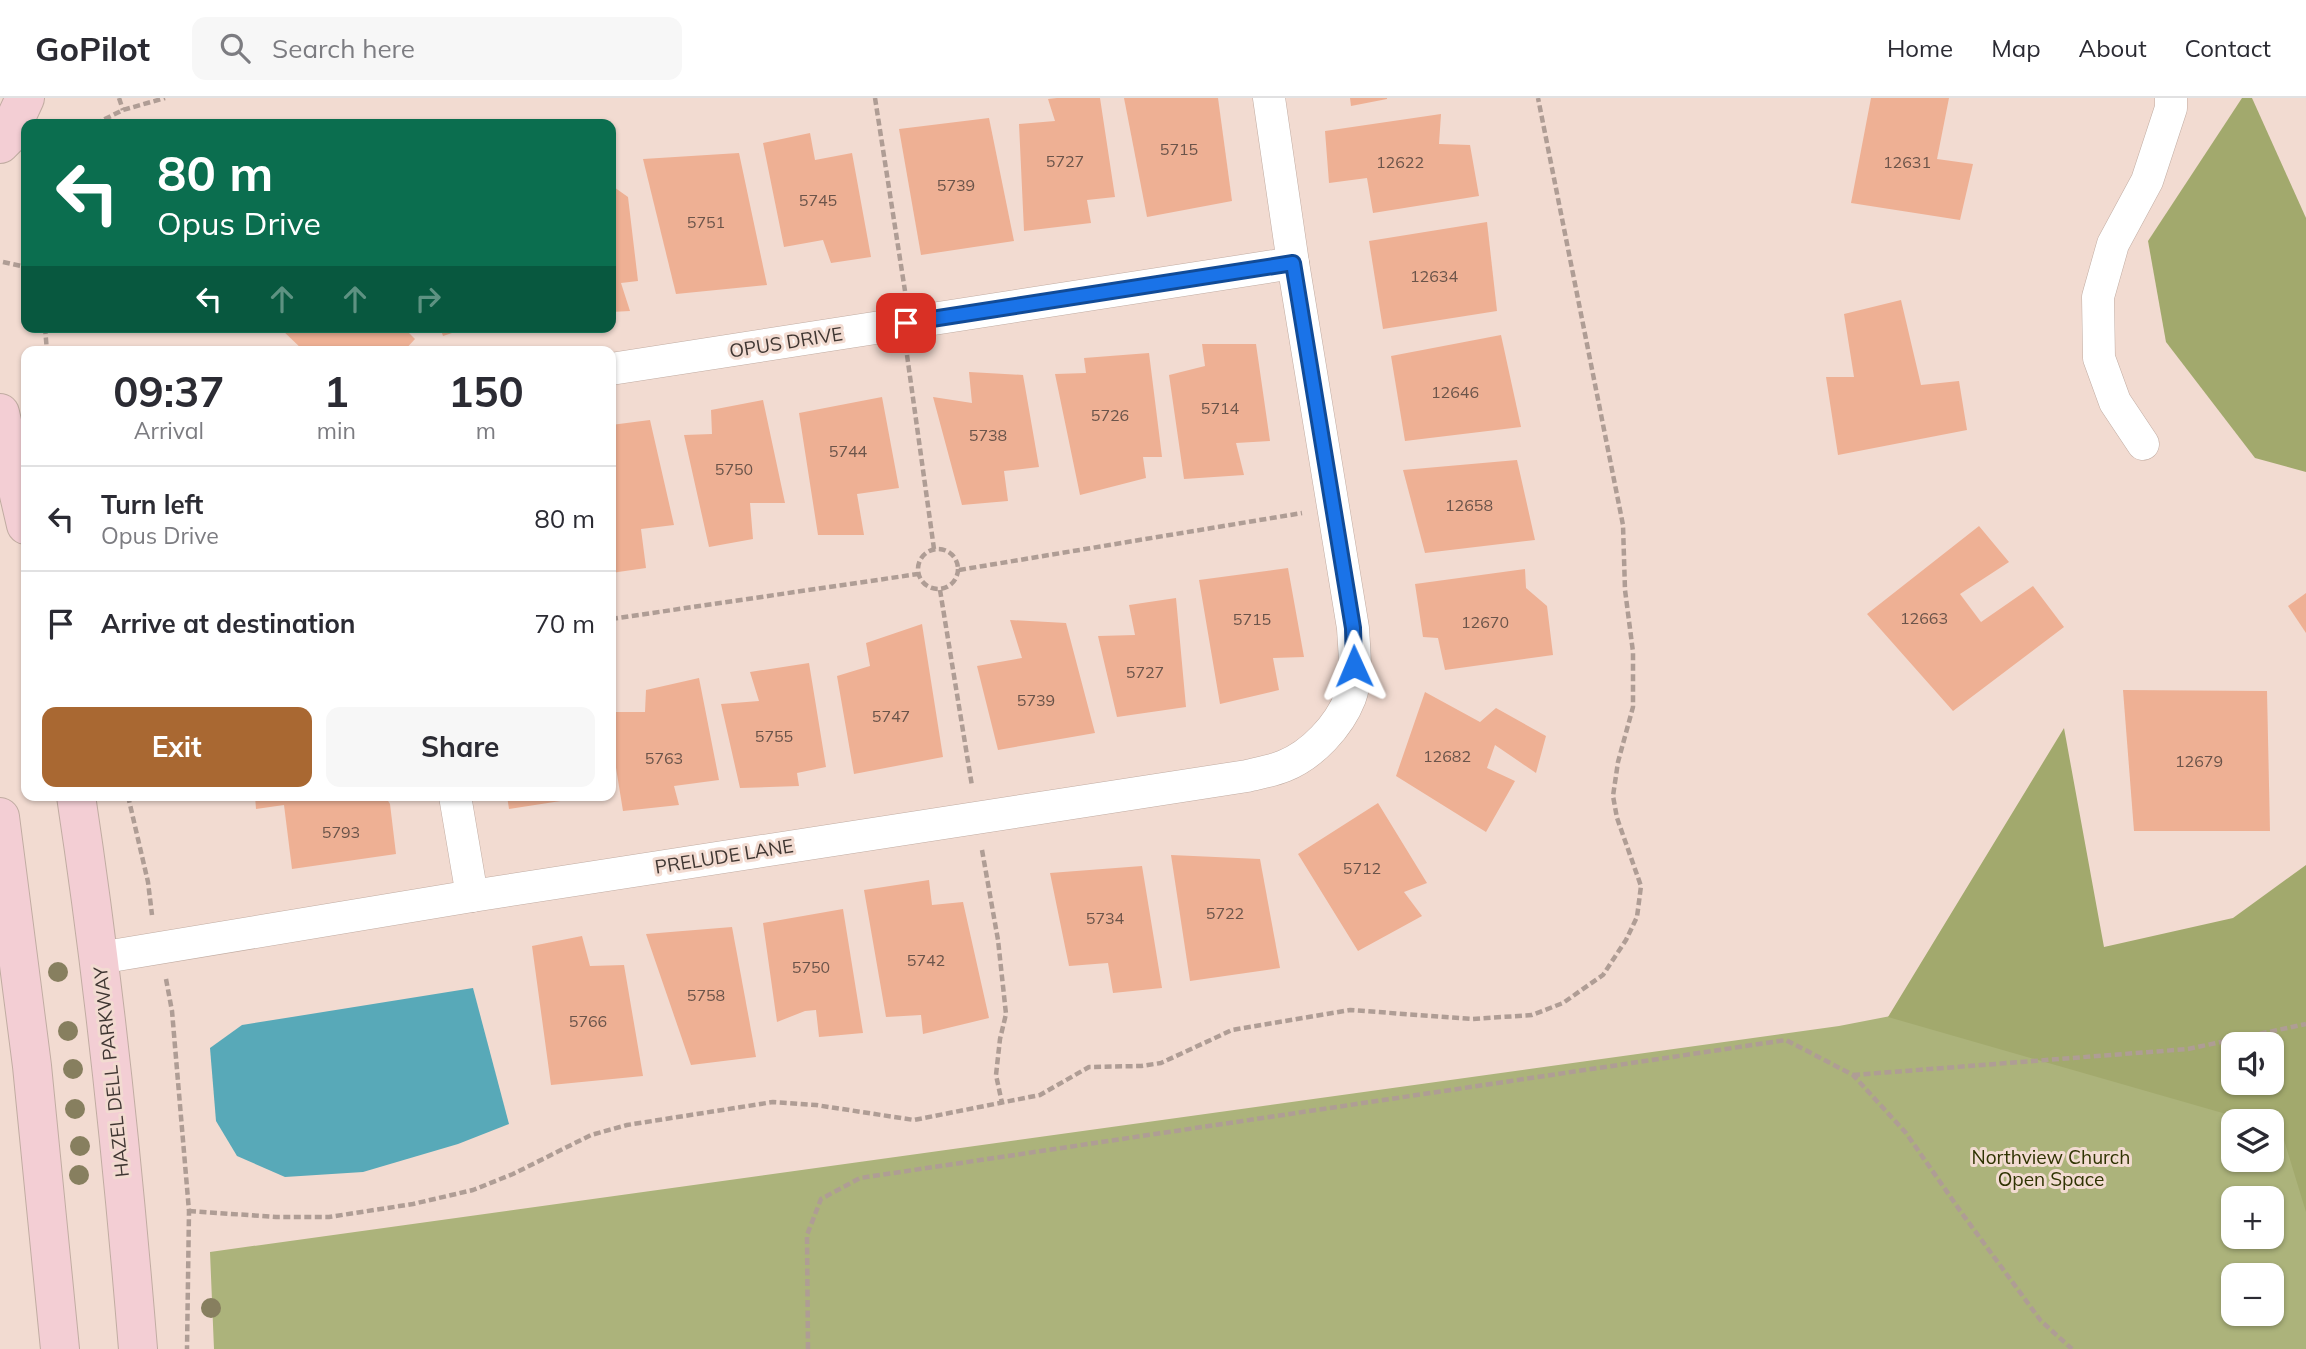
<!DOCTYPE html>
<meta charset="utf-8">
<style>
body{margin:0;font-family:Mulish,sans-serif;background:#f7f7f7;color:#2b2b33;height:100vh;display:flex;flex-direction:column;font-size:26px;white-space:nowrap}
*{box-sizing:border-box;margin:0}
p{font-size:23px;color:#7c7c81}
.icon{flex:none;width:38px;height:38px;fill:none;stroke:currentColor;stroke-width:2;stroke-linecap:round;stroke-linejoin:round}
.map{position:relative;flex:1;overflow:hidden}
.panel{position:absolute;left:21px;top:248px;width:595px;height:455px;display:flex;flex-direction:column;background:#fff;border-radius:14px;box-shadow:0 2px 5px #0004}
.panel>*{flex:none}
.hud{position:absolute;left:21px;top:21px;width:595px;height:214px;border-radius:14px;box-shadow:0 2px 5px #0004;background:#0b6e4f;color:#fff;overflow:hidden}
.fabs{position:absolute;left:2221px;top:934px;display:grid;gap:14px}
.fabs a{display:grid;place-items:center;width:63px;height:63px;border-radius:14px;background:#fff;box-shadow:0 2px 5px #0004;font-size:35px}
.pin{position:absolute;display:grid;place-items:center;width:60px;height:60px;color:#fff;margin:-30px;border-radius:14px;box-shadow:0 4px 10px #0006}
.me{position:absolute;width:77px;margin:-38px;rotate:359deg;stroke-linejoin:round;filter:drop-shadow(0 0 5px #0008)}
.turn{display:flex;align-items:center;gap:24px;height:147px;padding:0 21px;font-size:32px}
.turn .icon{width:91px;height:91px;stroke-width:2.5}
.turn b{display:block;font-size:49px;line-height:60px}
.lanes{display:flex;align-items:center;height:66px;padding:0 21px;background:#0003;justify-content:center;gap:35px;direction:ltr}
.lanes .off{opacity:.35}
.eta{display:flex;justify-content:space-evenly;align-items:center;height:119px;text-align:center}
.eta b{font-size:42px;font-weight:700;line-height:49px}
.cta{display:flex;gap:14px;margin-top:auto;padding:14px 21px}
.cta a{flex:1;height:80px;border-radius:14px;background:#a96832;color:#fff;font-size:28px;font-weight:700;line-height:80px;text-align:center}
.cta a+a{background:#f7f7f7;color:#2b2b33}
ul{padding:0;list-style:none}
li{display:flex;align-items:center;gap:21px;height:105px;padding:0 21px;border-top:2px solid #e1e1e2}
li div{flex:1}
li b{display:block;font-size:26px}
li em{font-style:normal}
header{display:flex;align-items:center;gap:42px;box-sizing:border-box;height:98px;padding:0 35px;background:#fff;border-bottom:2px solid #e1e1e2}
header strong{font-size:33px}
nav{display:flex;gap:38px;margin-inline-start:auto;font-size:24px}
.search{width:490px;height:63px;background:#f7f7f7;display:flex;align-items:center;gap:18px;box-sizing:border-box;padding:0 24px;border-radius:14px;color:#7c7c81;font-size:26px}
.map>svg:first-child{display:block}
.green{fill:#acb37b;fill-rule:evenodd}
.forest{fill:#a2a96d;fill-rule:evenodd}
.water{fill:#58a9b8}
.building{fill:#eeb094}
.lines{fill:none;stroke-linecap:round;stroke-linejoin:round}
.street-casing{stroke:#c1aca2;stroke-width:33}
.secondary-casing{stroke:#c1aca2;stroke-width:40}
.path{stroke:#af9d95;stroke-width:4.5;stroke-dasharray:7 3.5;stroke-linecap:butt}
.street{stroke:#fff;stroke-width:32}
.secondary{stroke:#f3ced4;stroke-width:38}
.tree{fill:#877f5f}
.route-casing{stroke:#114b97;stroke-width:18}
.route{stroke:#1a73e8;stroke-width:12}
.labels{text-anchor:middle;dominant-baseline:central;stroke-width:6;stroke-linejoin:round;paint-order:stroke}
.number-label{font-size:16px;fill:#6b544a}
.street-label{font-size:19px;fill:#3f3632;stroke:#f2dbd1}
.park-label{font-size:19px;fill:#2f3302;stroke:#f2dbd1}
</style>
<header>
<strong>GoPilot</strong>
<div class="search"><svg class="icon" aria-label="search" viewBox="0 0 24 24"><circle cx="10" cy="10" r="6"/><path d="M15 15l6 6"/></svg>Search here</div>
<nav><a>Home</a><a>Map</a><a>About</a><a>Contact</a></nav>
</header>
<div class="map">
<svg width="2306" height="1251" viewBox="0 0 2306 1251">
<rect width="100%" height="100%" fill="#f2dbd1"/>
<path class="green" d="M2306,825V1251H214L210,1154L1839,928L1994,898ZM2233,947H2272V985H2233ZM2233,1024H2272V1062H2233ZM2233,1101H2272V1139H2233ZM2233,1178H2272V1216H2233Z"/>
<g class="forest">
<polygon points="2242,0 2252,0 2306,120 2306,374 2255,360 2166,244 2148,143"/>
<path d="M2064,630L2104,849L2233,820L2306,767V1114L2281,1032L2272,1029V1024H2254L1888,919ZM2233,947H2272V985H2233Z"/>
</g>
<polygon class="water" points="473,890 509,1026 458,1046 363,1074 285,1079 237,1058 216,1023 210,950 242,927"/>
<g class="building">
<polygon points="1057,0 1100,0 1115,99 1087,102 1091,125 1024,133 1019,26 1055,23 1048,1"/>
<polygon points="1124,0 1218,0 1232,103 1147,119"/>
<polygon points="1350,0 1387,0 1387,1 1351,8"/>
<polygon points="1871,0 1949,0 1937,61 1973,66 1960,122 1851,105"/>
<polygon points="1441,16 1439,46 1470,47 1479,98 1373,115 1367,80 1329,85 1325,33"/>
<polygon points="989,20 1014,143 921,157 899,31"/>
<polygon points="810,35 815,62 852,55 871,159 831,165 823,142 784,149 763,45"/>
<polygon points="739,55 767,187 676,196 643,61"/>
<polygon points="611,87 628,99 638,183 621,185 630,213 611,214"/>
<polygon points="1487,124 1497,213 1383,231 1369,143"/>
<polygon points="1901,202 1921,287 1959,283 1967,332 1838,357 1826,279 1854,279 1844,216"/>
<polygon points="279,229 403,229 415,241 403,254 305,254"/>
<polygon points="440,229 467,229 467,230 443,238"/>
<polygon points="1501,237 1521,329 1405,343 1391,258"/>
<polygon points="1202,246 1256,246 1270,343 1236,345 1244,377 1184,381 1169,277 1205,268"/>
<polygon points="1149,255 1162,359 1143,359 1146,380 1080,397 1055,276 1086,275 1084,260"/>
<polygon points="969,274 1023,277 1039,369 1004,373 1008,403 962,407 933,299 972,305"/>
<polygon points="882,299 899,390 857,396 864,437 818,437 799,315"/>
<polygon points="763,302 785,405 750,405 753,441 709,449 684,337 712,336 711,312"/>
<polygon points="650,322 674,427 641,431 646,470 611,475 611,355 615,355 611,327"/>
<polygon points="1517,362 1535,442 1425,455 1403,372"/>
<polygon points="1979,428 2009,464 1960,496 1981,524 2033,488 2064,529 1953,613 1867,516"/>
<polygon points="1288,470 1304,559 1273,560 1279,592 1220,606 1199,482"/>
<polygon points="1525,471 1526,490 1547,508 1553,557 1445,572 1438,540 1423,539 1415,486"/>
<polygon points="2306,495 2306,535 2288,508"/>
<polygon points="1176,500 1186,609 1117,619 1098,538 1135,537 1129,507"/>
<polygon points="1010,522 1066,525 1095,635 998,652 977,568 1022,560"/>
<polygon points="922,526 943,659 854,676 837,578 870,568 866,545"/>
<polygon points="809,565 826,669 797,675 799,688 740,690 721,606 759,603 750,574"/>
<polygon points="699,580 719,682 674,688 679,707 623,713 611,639 611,614 645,614 646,592"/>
<polygon points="2123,592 2267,593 2270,733 2134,733"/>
<polygon points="1425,594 1480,624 1496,610 1546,638 1536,675 1495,647 1487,670 1515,683 1486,734 1396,678"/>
<polygon points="255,698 385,698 390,706 396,756 292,771 284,707 256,711"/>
<polygon points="507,698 580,698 580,700 509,711"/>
<polygon points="1378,705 1427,785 1404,794 1422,818 1358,853 1298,756"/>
<polygon points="1171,757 1260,761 1280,870 1190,883"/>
<polygon points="1142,768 1162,890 1113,895 1108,865 1069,868 1050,775"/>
<polygon points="929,782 932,807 963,804 989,920 923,936 921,917 886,919 864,792"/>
<polygon points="843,811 863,935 819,939 816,912 805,913 777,924 763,825"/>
<polygon points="732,829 756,959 691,967 646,836"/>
<polygon points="582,838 590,868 624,867 643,978 551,987 532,848"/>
</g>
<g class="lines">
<defs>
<g id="street">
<polyline points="611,271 1293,165"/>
<polyline points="2143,346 2115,304 2099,260 2098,199 2113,146 2147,83 2171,10 2171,0"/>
<polyline points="455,698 472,798"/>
<path d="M99,860L472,798L1247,678C1259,675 1272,673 1284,668C1312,657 1339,628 1350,600C1358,579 1354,551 1353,530L1293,165L1269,0"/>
</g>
<g id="secondary">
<polyline points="0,46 7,39 25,0"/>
<polyline points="0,315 26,427"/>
<path d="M76,698C104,882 123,1066 138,1251"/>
<polyline points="0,719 32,968 60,1251"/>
</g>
</defs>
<use href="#street" class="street-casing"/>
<use href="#secondary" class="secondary-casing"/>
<g class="path">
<polyline points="119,0 123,12"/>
<polyline points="875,0 905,193"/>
<polyline points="95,26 123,12 165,0"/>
<polyline points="3,164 26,169"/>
<polyline points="45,229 47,254"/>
<polyline points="907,257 934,451"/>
<circle cx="938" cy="471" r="20"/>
<polyline points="959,472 1302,415"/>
<polyline points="940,492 972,688"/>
<polyline points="611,521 918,476"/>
<polyline points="128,698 148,784 152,817"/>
<polyline points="982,752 998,842 1006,916 1000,941 996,977 1002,1005"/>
<polyline points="166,881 172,913 189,1113 187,1251"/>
<polyline points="1853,977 2188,951 2306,926"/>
<polyline points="189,1113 276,1119 329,1119 413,1106 473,1092 513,1076 591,1037 627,1027 773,1004 816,1007 914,1022 1040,997 1089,969 1141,968 1161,965 1232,932 1350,912 1473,921 1532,917 1563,905 1603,877 1626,842 1637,819 1641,788 1617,720 1613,698 1618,664 1633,609 1633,554 1625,492 1623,427 1538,0"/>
<polyline points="808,1251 807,1137 821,1101 860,1080 1786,942 1853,977 1906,1035 1961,1114 2041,1223 2072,1251"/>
</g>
<use href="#street" class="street"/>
<use href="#secondary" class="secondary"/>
</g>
<g class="tree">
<circle cx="58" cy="874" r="10"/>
<circle cx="68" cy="933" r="10"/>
<circle cx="73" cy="971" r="10"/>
<circle cx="75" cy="1011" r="10"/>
<circle cx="80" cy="1048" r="10"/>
<circle cx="79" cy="1077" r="10"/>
<circle cx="211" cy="1210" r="10"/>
</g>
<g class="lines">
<defs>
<polyline id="route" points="906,225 1293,165 1353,530 1354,568"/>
</defs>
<use href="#route" class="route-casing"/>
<use href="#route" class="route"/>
</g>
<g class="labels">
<g class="number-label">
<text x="1179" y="51">5715</text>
<text x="1065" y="63">5727</text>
<text x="1400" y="64">12622</text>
<text x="1907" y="64">12631</text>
<text x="956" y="87">5739</text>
<text x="818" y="102">5745</text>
<text x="706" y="124">5751</text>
<text x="1434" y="178">12634</text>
<text x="1455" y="294">12646</text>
<text x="1220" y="310">5714</text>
<text x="1110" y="317">5726</text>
<text x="988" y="337">5738</text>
<text x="848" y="353">5744</text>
<text x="734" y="371">5750</text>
<text x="1469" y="407">12658</text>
<text x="1924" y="520">12663</text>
<text x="1252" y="521">5715</text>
<text x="1485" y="524">12670</text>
<text x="1145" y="574">5727</text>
<text x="1036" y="602">5739</text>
<text x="891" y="618">5747</text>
<text x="774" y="638">5755</text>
<text x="1447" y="658">12682</text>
<text x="664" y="660">5763</text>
<text x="2199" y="663">12679</text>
<text x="341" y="734">5793</text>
<text x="1362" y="770">5712</text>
<text x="1225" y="815">5722</text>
<text x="1105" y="820">5734</text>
<text x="926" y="862">5742</text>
<text x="811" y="869">5750</text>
<text x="706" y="897">5758</text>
<text x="588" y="923">5766</text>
</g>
<g class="street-label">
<text transform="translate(786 244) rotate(-9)">OPUS DRIVE</text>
<text transform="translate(724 758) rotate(-9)">PRELUDE LANE</text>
<text transform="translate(111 974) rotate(-96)">HAZEL DELL PARKWAY</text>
</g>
<g class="park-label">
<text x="2051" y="1059">Northview Church<tspan x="2051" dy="22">Open Space</tspan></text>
</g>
</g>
</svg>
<div class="fabs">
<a><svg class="icon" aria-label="sound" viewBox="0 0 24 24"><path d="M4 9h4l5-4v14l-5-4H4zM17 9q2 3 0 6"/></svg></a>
<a><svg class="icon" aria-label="layers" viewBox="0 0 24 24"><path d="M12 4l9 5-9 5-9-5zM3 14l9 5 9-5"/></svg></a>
<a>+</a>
<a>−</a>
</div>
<div class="pin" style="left:906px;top:225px;background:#d93025"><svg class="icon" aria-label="arrive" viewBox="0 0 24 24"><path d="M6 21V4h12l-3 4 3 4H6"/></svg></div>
<svg class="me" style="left:1354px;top:568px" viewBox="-20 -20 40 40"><path d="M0-17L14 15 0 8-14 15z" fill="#1a73e8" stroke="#fff" stroke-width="4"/></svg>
<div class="hud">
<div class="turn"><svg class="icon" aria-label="left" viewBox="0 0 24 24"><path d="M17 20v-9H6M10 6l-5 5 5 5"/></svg><div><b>80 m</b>Opus Drive</div></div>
<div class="lanes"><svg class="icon" aria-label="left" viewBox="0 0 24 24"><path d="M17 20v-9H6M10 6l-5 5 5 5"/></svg><svg class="icon off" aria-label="ahead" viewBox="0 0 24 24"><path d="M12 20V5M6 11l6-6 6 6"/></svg><svg class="icon off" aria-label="ahead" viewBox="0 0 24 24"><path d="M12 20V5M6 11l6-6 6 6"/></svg><svg class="icon off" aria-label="right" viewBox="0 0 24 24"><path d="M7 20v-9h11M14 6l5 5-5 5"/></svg></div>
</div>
<section class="panel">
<div class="eta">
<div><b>09:37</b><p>Arrival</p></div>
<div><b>1</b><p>min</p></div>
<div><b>150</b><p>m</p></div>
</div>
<ul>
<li><svg class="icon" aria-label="left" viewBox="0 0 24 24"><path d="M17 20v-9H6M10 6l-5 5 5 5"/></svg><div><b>Turn left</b><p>Opus Drive</p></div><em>80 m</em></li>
<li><svg class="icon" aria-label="arrive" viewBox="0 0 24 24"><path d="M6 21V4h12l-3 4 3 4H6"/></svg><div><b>Arrive at destination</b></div><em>70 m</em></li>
</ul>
<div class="cta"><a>Exit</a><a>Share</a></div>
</section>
</div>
